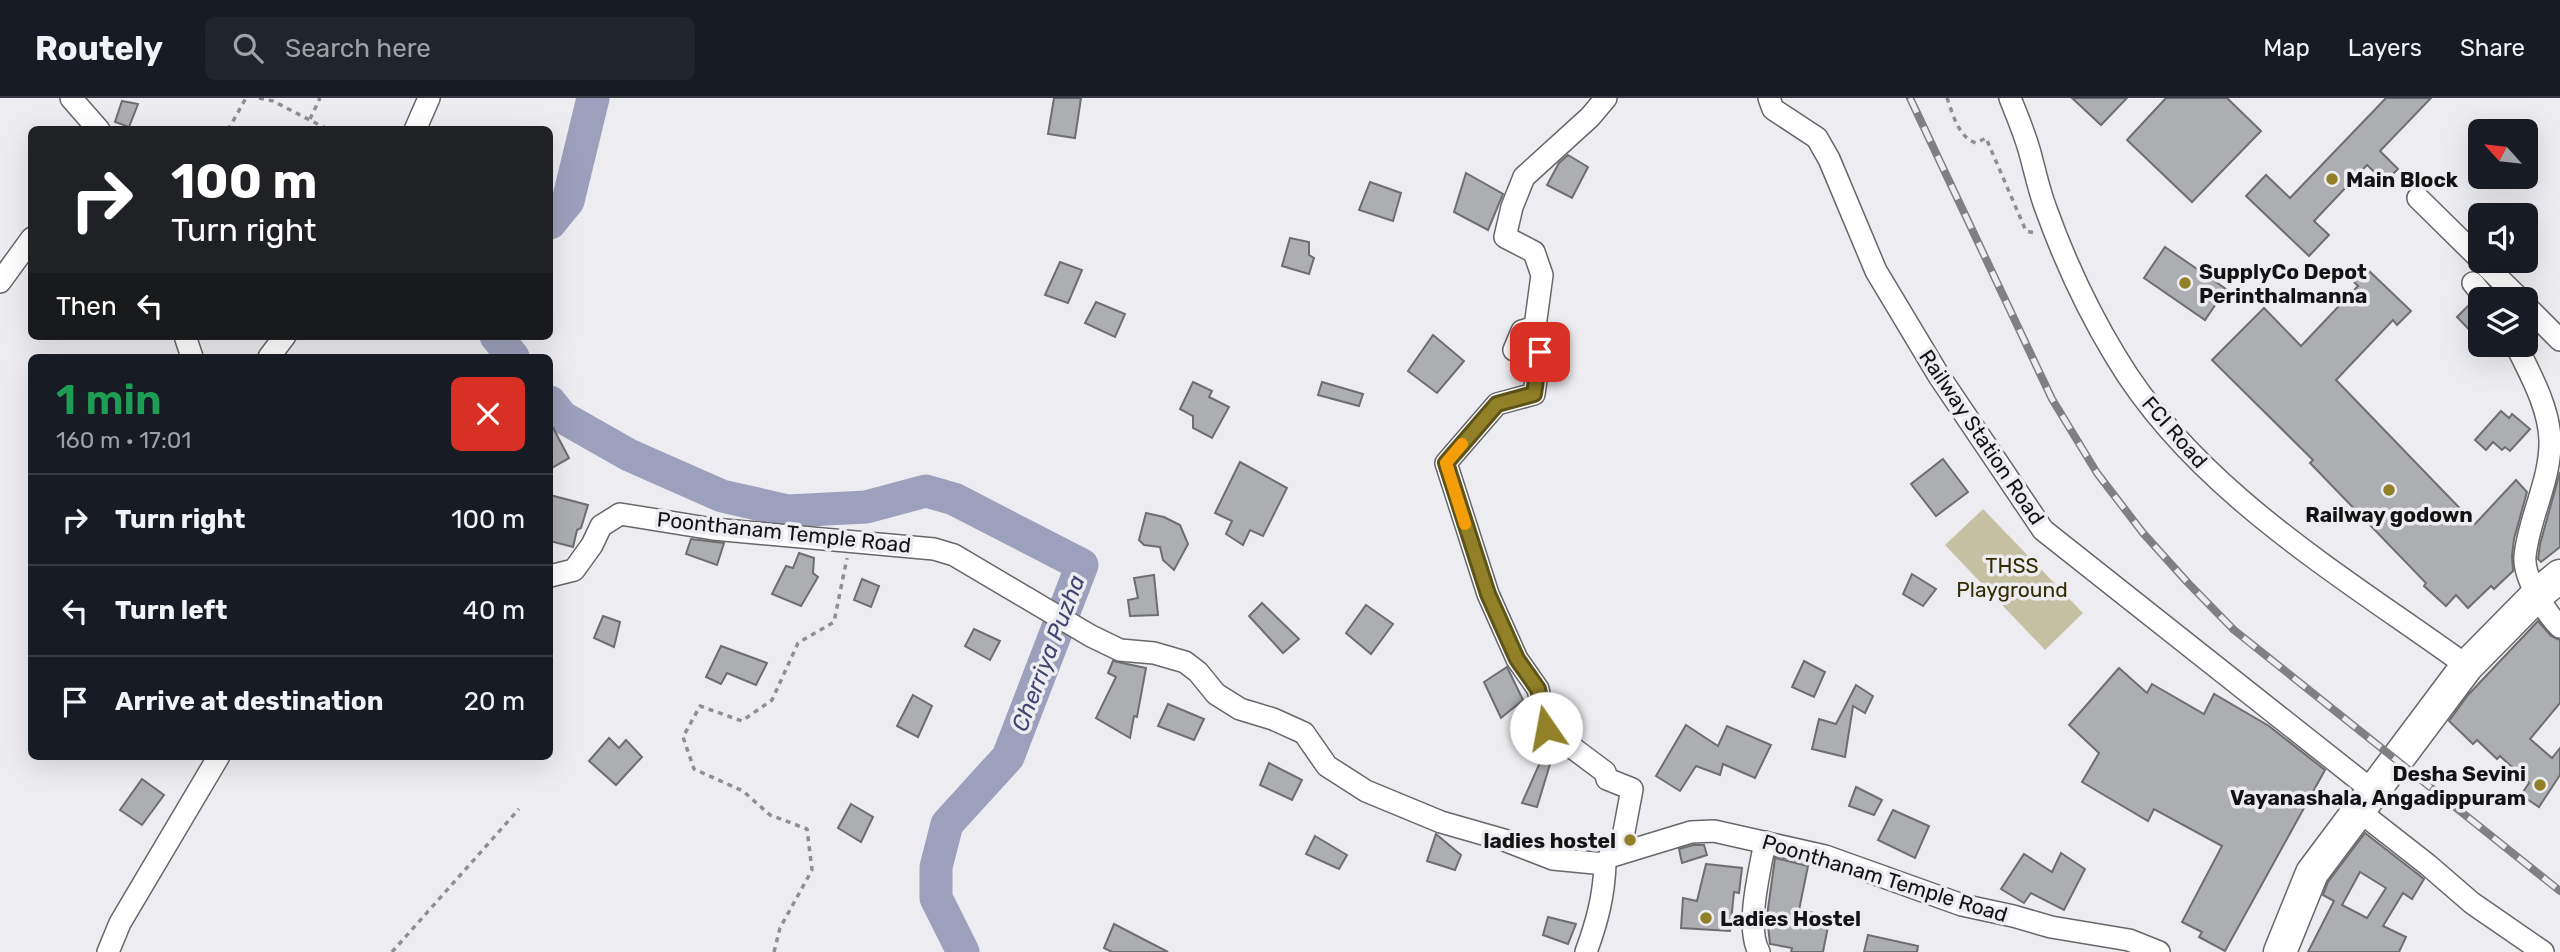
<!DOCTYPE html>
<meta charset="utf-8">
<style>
body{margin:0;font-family:Rubik,sans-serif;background:#20242c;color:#f1f3f6;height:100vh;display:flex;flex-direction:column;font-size:26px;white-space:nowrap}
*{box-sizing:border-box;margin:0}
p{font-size:23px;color:#9ea1a6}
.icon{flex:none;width:38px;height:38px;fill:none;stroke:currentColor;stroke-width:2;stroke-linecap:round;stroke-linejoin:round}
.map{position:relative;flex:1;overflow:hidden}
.panel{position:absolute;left:28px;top:256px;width:525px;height:406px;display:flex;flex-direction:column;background:#171b24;border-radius:10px;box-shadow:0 7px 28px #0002}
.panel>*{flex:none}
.guide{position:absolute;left:28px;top:28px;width:525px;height:214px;border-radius:10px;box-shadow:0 7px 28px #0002;background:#202124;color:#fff;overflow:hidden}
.needle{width:46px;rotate:297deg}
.fabs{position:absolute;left:2468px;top:21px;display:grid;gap:14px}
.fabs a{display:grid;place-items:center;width:70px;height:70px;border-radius:10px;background:#171b24;box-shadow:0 7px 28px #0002;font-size:35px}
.pin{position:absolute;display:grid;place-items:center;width:60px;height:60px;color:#fff;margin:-30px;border-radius:14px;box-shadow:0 4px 10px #0006}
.me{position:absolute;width:77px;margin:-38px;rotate:348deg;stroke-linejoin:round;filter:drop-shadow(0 0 5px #0008)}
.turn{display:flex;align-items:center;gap:24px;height:147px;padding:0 28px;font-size:32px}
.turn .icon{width:91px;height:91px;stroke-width:2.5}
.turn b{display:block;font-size:49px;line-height:60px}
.then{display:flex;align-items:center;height:66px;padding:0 28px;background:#0003;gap:14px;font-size:26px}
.round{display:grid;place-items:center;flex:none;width:74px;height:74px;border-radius:10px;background:#20242c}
.headline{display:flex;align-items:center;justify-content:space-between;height:119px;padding:0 28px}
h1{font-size:42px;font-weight:600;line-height:52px;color:#1e9e55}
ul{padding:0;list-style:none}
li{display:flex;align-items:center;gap:21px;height:91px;padding:0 28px;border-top:2px solid #363941}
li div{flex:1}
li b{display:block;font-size:26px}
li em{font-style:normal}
header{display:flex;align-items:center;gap:42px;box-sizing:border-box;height:98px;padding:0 35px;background:#171b24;border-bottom:2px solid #363941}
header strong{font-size:33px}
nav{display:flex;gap:38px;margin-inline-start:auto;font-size:24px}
.search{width:490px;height:63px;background:#20242c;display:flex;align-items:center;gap:18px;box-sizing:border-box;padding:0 24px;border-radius:10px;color:#9ea1a6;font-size:26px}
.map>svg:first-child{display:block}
.green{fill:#c6c0a2}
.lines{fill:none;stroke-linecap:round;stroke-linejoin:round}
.river{stroke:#9ca0bc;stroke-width:33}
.building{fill:#adaeb1;stroke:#6e6e71;stroke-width:2;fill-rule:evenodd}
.minor-casing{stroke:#67676a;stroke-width:24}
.highway-casing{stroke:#67676a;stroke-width:35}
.path{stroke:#8f8f92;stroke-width:3.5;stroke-dasharray:5 5;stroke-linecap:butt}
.minor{stroke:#fff;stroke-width:21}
.highway{stroke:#fff;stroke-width:32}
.rail-casing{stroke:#808083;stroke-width:8}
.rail{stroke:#ededf1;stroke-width:5;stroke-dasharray:16;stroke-linecap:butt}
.route-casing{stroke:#5e5319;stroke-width:18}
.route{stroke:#918027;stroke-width:12}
.slow{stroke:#f59e0b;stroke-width:12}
.poi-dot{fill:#918027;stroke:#ededf1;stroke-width:2.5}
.labels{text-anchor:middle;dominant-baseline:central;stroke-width:7;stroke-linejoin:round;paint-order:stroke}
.poi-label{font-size:21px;font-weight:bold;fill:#131314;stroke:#ededf1;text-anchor:start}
.street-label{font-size:21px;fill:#131314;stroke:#ededf1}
.park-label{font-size:21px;fill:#322b03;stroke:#ededf1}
.water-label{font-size:23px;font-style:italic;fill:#41456f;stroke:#ededf1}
</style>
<header>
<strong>Routely</strong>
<div class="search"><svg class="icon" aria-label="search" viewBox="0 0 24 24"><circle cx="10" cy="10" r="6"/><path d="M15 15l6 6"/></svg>Search here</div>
<nav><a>Map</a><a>Layers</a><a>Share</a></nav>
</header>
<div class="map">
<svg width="2560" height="854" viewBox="0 0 2560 854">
<rect width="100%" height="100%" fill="#ededf1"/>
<polygon class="green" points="1983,411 2083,515 2045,552 1945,447"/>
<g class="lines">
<g class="river">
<polyline points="550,125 568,103 593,0"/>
<polyline points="496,238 513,259"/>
<polyline points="550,304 562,319 629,357 722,398 788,413 866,409 926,393 954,401 1082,467 1008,659 947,726 936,769 936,800 963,854"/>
</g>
</g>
<g class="building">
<polygon points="1054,0 1081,0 1075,40 1048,36"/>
<polygon points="2072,0 2127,0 2101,27"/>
<polygon points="2166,0 2227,0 2261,33 2192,104 2127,42"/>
<polygon points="2386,0 2431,0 2380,53 2398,71 2385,84 2367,67 2314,123 2329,137 2309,158 2246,98 2266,77 2290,100"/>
<polygon points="122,3 138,6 129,29 115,24"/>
<polygon points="1568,57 1588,69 1572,100 1547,87 1559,65"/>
<polygon points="1466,75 1503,96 1488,132 1454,114"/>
<polygon points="1370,84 1401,95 1393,123 1359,112"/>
<polygon points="1290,140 1309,144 1309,157 1314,160 1309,176 1282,168"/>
<polygon points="2165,149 2226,191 2205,222 2144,180"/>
<polygon points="1060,164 1082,172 1068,205 1045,197"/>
<polygon points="2366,170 2411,213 2397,227 2393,222 2336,282 2475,426 2516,382 2527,394 2514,441 2512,458 2513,473 2494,491 2491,488 2468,510 2456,497 2446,508 2424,488 2426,485 2310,365 2313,362 2212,262 2264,210 2301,248 2358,188 2354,184"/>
<polygon points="1096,204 1125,216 1115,239 1085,225"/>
<polygon points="2472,204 2480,212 2480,243 2457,219"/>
<polygon points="1433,237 1464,263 1437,295 1408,273"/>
<polygon points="1193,284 1212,293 1209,299 1229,309 1212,340 1193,330 1193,318 1180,311"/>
<polygon points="1322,284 1363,296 1359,308 1318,297"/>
<polygon points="2501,313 2509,320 2512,316 2530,331 2510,353 2505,349 2502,352 2493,344 2486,352 2475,342"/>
<polygon points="550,324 569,360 550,371"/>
<polygon points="1943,361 1968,394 1936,418 1911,386"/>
<polygon points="1240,364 1287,390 1263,438 1250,432 1243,447 1226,436 1232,423 1215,415"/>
<polygon points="2560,374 2560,449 2541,464 2538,461 2540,446"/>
<polygon points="550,397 588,407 581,430 577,432 573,449 550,443"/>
<polygon points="1146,415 1164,419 1180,427 1188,446 1174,472 1163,462 1160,449 1144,447 1139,442"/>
<polygon points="691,441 724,445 717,467 686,456"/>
<polygon points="799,455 814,460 813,475 818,479 801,508 772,496 786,468 793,470"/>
<polygon points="1912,476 1936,491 1923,508 1903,496"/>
<polygon points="1154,477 1158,517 1130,518 1128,502 1138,500 1134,480"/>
<polygon points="862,481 879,488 871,509 854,502"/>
<polygon points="1262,505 1299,541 1283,555 1249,518"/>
<polygon points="1366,507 1393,526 1371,556 1346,535"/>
<polygon points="603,518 620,524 614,549 594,540"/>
<polygon points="2538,523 2551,538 2560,542 2560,605 2530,641 2552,660 2560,650 2560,677 2539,709 2521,697 2529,685 2500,658 2497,661 2477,642 2473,646 2449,623 2468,597"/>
<polygon points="974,531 1000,543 990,562 965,548"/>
<polygon points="721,548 767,565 756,587 727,575 721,586 706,579"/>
<polygon points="1113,563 1146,570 1137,619 1134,618 1130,640 1096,620 1116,579 1108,575"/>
<polygon points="1804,563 1825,574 1814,599 1792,589"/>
<polygon points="1507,569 1523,602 1501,620 1484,584"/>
<polygon points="2119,570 2147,595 2152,586 2204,616 2214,596 2269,628 2325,672 2225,853 2199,839 2202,834 2182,824 2222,748 2154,711 2148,723 2082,684 2099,655 2069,627"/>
<polygon points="1856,587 1873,598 1865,615 1853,608 1845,659 1812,651 1819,621 1836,626"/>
<polygon points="913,597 932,608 918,639 897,628"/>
<polygon points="1168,606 1204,621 1194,642 1158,628"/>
<polygon points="1686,627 1718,648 1727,628 1771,647 1755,680 1723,666 1720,677 1696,668 1680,693 1656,678"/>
<polygon points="609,640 619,650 626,642 642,659 616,687 589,663"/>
<polygon points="1542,660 1551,663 1537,709 1522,705"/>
<polygon points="1269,665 1302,682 1292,702 1260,687"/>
<polygon points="142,681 164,697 142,727 120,712"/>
<polygon points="1856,689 1882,702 1874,717 1849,708"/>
<polygon points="851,706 873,719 861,744 838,730"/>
<polygon points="1893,712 1929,728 1915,760 1878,742"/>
<path d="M2365,735L2424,781L2412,801L2403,795L2383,828L2406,839L2399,854H2308L2334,803L2323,797L2328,784ZM2360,774L2386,790L2367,820L2342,807Z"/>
<polygon points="1436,736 1461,757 1455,772 1427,763"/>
<polygon points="1315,738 1347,757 1339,771 1306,756"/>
<polygon points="1693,747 1704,747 1707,757 1682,765 1679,751"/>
<polygon points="2061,755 2085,771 2064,812 2031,795 2024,805 2001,791 2024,756 2052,774"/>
<polygon points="1775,760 1808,768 1799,812 1830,818 1823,854 1791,854 1792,850 1770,846 1767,818"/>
<polygon points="1706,766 1742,770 1739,795 1734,794 1730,833 1681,830 1683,800 1697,803"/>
<polygon points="1548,819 1576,826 1568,846 1543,837"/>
<polygon points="1114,826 1168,854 1112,854 1104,850"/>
<polygon points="1868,837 1918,848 1917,854 1864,854"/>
</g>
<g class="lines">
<defs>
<g id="minor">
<polyline points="71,0 99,32"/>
<polyline points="1606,0 1590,19 1524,79 1512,109 1505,139 1534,154 1542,177 1535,229 1522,233 1514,252 1540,254 1534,296 1497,306 1446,365 1488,496 1517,561 1538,591 1546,630 1605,674 1607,681 1632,691 1620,755"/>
<polyline points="1769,0 1773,11 1817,40 1829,61 1876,173 1939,278 2043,432 2373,693"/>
<path d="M2010,0C2017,18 2025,36 2030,55C2035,73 2039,93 2046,111C2064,161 2088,213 2116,259C2196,393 2344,479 2467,568"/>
<polyline points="415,32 429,0"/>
<polyline points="2418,100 2480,161"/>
<polyline points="2481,163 2520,201"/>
<polyline points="0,184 32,140"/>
<polyline points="2473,185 2486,201"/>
<polyline points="2525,207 2560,242"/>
<polyline points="185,238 192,259"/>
<path d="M2516,247C2530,276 2549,309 2550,342C2551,382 2529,419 2525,458C2523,479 2545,514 2560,529"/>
<polyline points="269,259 285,238"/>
<polyline points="550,478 574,472 592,447 601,428 620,416 713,431 934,451 954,457 1091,538 1120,552 1154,555 1185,564 1198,574 1216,596 1240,611 1273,621 1304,635 1327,668 1366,693 1441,724 1504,742 1553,761 1605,766"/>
<polyline points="2359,713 2428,767 2472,805 2543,854"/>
<polyline points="1609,759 1691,734 1714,733 1825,758 1962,807 2013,818 2051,829 2129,842 2159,854"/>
<polyline points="108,854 120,825 219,658"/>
<path d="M1586,854C1597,824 1604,798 1605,766"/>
<path d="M1759,854C1745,829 1760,772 1765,744"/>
</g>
<polyline id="highway" points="2280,854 2312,775 2467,568 2538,496 2560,478"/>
</defs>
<use href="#minor" class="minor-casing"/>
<use href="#highway" class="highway-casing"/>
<g class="path">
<polyline points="259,0 273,3 329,32"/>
<path d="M1947,0C1953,16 1958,39 1976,45L1986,40L2026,133L2035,135"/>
<polyline points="310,21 320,0"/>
<polyline points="228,32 246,0"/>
<polyline points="392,854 519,711"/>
<polyline points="774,854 780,830 812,772 807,731 770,717 743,693 694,671 683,639 700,608 742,623 772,602 798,545 834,524 847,460"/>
</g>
<use href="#minor" class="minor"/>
<use href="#highway" class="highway"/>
<defs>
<polyline id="rail" points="1910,0 2052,301 2097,375 2143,435 2188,485 2234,532 2560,793"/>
</defs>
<use href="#rail" class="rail-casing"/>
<use href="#rail" class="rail"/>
</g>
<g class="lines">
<defs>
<polyline id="route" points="1540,254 1534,296 1497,306 1446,365 1488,496 1517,561 1538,591 1546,630"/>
</defs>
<use href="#route" class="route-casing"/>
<use href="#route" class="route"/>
<polyline class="slow" points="1462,346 1446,365 1465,426"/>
</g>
<g class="poi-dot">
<circle cx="2332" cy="81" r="7"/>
<circle cx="2185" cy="185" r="7"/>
<circle cx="2389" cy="392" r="7"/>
<circle cx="2540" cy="687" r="7"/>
<circle cx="1630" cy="742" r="7"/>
<circle cx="1706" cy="820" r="7"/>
</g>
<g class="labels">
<g class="poi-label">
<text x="2346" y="81">Main Block</text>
<text x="2199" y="173">SupplyCo Depot<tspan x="2199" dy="24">Perinthalmanna</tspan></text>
<text x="2389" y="416" text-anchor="middle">Railway godown</text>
<text x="2526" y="675" text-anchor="end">Desha Sevini<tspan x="2526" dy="24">Vayanashala, Angadippuram</tspan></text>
<text x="1616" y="742" text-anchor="end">ladies hostel</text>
<text x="1720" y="820">Ladies Hostel</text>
</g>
<g class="street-label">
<text transform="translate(2175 334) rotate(49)">FCI Road</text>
<text transform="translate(1982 339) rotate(56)">Railway Station Road</text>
<text transform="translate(784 434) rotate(6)">Poonthanam Temple Road</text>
<text transform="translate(1885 780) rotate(17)">Poonthanam Temple Road</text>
</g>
<g class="park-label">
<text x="2012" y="467">THSS<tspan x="2012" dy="24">Playground</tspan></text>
</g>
<g class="water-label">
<text transform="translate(1048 555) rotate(-69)">Cherriya Puzha</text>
</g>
</g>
</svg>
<div class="fabs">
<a><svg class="needle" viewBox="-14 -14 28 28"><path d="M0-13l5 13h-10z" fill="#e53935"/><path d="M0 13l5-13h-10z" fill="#9ea1a6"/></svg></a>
<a><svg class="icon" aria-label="sound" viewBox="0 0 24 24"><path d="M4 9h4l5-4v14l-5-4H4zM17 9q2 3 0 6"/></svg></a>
<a><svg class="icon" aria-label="layers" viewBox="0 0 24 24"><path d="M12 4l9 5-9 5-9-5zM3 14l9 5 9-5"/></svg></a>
</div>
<div class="pin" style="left:1540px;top:254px;background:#d93025"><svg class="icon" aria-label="arrive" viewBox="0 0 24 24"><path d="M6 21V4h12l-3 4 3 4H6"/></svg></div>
<svg class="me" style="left:1546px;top:630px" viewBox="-20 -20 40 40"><circle r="19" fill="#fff"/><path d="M0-13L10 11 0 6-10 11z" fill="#918027"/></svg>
<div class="guide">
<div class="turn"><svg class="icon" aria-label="right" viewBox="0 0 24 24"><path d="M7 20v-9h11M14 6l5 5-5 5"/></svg><div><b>100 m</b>Turn right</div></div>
<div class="then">Then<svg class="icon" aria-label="left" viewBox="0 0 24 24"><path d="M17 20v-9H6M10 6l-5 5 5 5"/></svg></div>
</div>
<section class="panel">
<div class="headline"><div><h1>1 min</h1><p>160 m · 17:01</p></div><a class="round" style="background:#d93025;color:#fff"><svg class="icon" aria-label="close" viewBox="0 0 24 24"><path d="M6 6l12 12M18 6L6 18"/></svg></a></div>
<ul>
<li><svg class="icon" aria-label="right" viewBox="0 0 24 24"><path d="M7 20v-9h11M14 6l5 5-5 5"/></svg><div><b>Turn right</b></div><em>100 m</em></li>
<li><svg class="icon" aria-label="left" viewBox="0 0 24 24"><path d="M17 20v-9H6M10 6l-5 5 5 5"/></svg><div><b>Turn left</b></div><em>40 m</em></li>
<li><svg class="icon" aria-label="arrive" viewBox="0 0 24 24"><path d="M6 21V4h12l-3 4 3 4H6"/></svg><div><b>Arrive at destination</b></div><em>20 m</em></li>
</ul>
</section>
</div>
